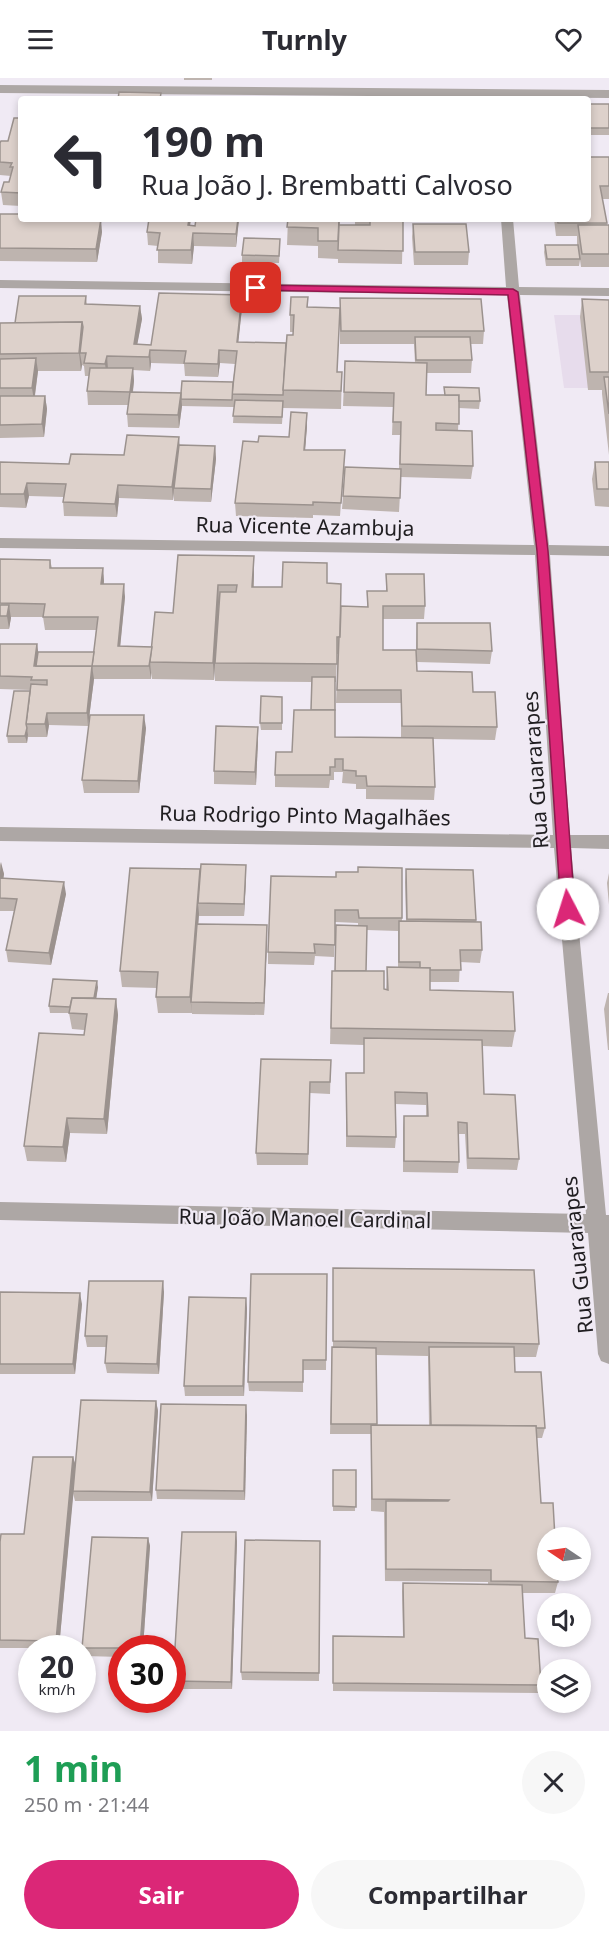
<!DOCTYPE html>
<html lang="pt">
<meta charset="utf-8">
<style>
body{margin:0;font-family:"Noto Sans",sans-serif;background:#f7f7f7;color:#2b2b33;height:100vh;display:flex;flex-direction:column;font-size:22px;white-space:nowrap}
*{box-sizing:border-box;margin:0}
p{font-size:20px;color:#7c7c81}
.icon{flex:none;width:33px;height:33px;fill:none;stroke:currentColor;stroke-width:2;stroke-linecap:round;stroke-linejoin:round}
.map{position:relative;height:1653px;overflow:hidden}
.details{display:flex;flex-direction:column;background:#fff;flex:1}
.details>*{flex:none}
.hud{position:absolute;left:18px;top:18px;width:573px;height:126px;border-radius:6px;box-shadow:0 3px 9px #0003;background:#fff;color:#2b2b33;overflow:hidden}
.needle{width:39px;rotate:283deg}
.controls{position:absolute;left:537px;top:1449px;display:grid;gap:12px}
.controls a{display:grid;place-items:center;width:54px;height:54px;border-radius:50%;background:#fff;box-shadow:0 3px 9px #0003;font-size:30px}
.speed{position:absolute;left:18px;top:1557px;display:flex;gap:12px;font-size:30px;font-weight:700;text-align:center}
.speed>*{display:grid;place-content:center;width:78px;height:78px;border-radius:50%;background:#fff;box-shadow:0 3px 9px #0003;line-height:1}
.speed small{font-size:15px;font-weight:400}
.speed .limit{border:9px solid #d22;background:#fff;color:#111}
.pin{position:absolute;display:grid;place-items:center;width:51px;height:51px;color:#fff;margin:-26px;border-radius:12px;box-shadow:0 3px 9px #0006}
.me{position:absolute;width:66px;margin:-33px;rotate:355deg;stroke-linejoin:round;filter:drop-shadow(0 0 4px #0008)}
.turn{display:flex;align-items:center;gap:21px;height:126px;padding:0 24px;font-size:27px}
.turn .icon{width:78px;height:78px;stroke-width:2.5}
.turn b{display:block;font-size:42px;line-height:51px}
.round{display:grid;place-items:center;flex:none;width:63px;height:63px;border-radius:32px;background:#f7f7f7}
.overview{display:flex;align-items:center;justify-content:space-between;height:102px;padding:0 24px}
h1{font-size:36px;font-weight:700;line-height:45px;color:#1e9e55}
.cta{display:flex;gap:12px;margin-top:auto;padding:12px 24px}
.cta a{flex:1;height:69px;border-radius:36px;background:#db2777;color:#fff;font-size:24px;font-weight:700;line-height:69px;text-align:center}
.cta a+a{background:#f7f7f7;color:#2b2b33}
header{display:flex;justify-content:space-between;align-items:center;height:78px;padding:0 24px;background:#fff;font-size:27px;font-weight:700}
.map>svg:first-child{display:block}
.built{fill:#e7dcec}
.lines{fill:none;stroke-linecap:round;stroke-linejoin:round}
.minor{fill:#ada7a5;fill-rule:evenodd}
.wall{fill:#beb4af;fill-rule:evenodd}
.shaded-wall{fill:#9b928e}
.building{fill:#ddd1cb;stroke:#9b928e;stroke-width:1.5}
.route{fill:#db2777;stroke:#8e194d;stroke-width:1.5}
.labels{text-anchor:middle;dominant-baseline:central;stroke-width:4.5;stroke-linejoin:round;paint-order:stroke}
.street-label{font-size:21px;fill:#201e21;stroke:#f0eaf4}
</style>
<header><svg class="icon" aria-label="menu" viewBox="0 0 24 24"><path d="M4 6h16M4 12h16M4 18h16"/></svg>Turnly<svg class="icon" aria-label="heart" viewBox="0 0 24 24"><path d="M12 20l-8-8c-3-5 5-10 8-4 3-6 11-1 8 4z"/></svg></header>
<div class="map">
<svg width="609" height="1653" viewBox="0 0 609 1653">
<rect width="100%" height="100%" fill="#f0eaf4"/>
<polygon class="built" points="554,237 609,237 609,310 564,310"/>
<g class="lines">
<g class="minor">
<polygon points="0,7 609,12 609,20 0,15"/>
<polygon points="501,141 513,141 519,209 609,210 609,218 520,217 549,467 609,468 609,478 550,477 570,757 609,757 609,771 571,770 606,1137 609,1137 609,1286 601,1283 598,1276 588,1155 0,1142 0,1124 586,1136 554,770 0,763 0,749 553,757 535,477 0,470 0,460 534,467 507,217 0,210 0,202 506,209"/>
</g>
</g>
<g class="wall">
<rect x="184" y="0" width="28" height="2"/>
<rect x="588" y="26" width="21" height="31"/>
<polygon points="21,40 21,128 3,127 1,114 9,104 11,98 0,97 0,65 8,63"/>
<polygon points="609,79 609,121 602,121 607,147 609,147 609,189 581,189 580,182 579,188 546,188 544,174 545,167 577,167 577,158 556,158 554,141 588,141"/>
<polygon points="0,136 102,154 97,184 0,183"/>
<polygon points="149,141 191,141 190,147 195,148 239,141 236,169 194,168 192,186 158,185 158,168 148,167 147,154"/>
<polygon points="288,141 340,141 340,147 355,147 355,141 403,141 402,186 338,185 338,181 318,180 318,168 287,167"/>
<polygon points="413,146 469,174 468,187 414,187 412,159"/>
<polygon points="280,168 279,185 242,184 242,177"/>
<path d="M242,217V230L238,264L286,265L293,257V254H290V237L308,219V229L338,294H342L341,331L283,330L282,346L233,345L234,329H232V327V329L182,328L179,350L128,349L127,336L128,327H88L87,313L89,298H85L84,288L82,287L81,293H38L35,318H45L47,331L44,359L0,360V245H15L86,218L87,227L140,228L142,241L137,266L151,267ZM151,285L184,286L185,298L218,299L220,285L235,286L233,304L181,315L133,314L134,303L133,292L150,293Z"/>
<polygon points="340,220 484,253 483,266 470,266 472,282 471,295 427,295 426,317 444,317 444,309 480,323 479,331 459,330 458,353 473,388 471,401 401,399 399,434 342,431 343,418 399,391 400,357 392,357 393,329 343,328 345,283 415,285 414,266 340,266"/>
<polygon points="582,221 609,222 609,377 602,316 602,312 588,312 580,239"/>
<polygon points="307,335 307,348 305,372 345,372 340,438 313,437 313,440 236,438 235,425 258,364 289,359"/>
<polygon points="179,359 179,367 215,368 216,381 211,424 174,423 174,415 173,422 119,420 117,439 64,438 63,424 64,419 29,418 26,430 0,429 0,384 69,386 124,377"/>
<polygon points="595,384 609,384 609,429 595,428 592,401"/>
<path d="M178,477L254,496V509H282L327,505L340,540L367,529V513H386V496L425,528L424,541H383V572H416L417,545L492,573L490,586L417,584V593L473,614L497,649L495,662L433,661L435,709L434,722L366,721V711H356V706L342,705L343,694H334V702H330L329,710L275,709V697L292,674L311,632L312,604L215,603V590L214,602L152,601L151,595V601H94L88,648L49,647L47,659H28V657L27,665H8L7,658L30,612L0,611V566H37L38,574H94L96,552H45L43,539H11L9,551H0V481L50,482L52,490H103L104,506L125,519L120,568L152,569L173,535ZM337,576H338L336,625H401V660L335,659V604H336Z"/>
<polygon points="282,619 282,652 261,652 260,645"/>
<polygon points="258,649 258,662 256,707 214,706 214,693"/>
<polygon points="146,650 139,715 84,715 82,702"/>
<polygon points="0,784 4,796 3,800 66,816 51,887 8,884 6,872 14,833 0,833"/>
<polygon points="246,787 246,799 244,838 199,838 199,836 198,846 267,860 264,937 192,936 192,933 192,935 158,935 156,919 157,910 122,909 120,893 200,791 200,798"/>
<path d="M402,790V843H406L405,804L406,791L476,842L482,872L480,885L460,884L459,904H430V912L515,953L512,969L482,968L484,1016L519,1081L517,1092L467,1091L465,1056H458L459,1084L458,1095L403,1094V1050L404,1038H426V1027L395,1026L396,1059L395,1070L346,1069V1007L364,995V967L330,966L332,893H335L358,848V845L335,844L334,879L315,878L314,887L268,886V874L336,799L358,794ZM367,852L398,853V889H387L386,912L384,911L366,893Z"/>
<polygon points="609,795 609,827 607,805"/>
<polygon points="98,909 96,920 116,921 118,937 107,1056 70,1055 66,1084 27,1083 24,1068 84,957 84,952 72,951 69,935 50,935 49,928"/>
<polygon points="608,915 609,915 609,972 608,972 604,931"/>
<polygon points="261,981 331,982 330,1016 310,1015 308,1087 257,1087 256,1075"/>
<path d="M333,1190L539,1266L536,1279H515V1294L545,1350L542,1360H537L541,1425L558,1504L555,1515H522L525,1560L541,1607L539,1615L333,1613V1558L403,1559L402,1513L403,1505L488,1506V1504L385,1503L384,1434L371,1433V1356H330L332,1269H333ZM376,1277L428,1278L429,1347H377Z"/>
<polygon points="327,1196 326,1292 303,1292 303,1314 249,1313 248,1304"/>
<polygon points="0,1214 82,1226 75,1296 0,1296"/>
<polygon points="164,1214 159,1296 107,1295 105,1285 106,1269 87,1269 85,1258"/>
<polygon points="247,1230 244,1318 185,1318 184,1308"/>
<polygon points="156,1323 158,1333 152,1423 75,1423 73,1415 59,1570 0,1570 0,1464 24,1456 73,1379 75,1387"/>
<polygon points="247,1337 245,1422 157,1421 156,1412"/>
<polygon points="333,1392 356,1392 355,1433 333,1433"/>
<polygon points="148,1460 150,1468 143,1570 122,1570 122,1579 84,1578 82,1570"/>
<polygon points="237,1463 232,1611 175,1611 173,1603"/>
<polygon points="320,1463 319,1603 242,1602 241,1594"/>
</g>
<g class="shaded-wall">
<polygon points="101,141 102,154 97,184 96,171"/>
<polygon points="189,141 191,141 188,160 188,147"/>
<polygon points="238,141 239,141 236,169 236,156"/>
<polygon points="193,155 194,168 192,186 191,172"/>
<polygon points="242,217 242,230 237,277 237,264"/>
<polygon points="140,228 142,241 135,279 134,266"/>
<polygon points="82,244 84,262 80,275 82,287 81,293 79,275"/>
<polygon points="150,272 151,285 150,293 149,279"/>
<polygon points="219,272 220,285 218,299 218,286"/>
<polygon points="107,278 108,291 107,299 105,286"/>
<polygon points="36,280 38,293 34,323 32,310"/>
<polygon points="133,290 134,303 131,327 130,314"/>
<polygon points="181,315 182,328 179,350 178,337"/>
<polygon points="45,318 47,331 44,359 42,346"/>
<polygon points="307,335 307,348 304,386 304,372"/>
<polygon points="179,359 180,372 174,410 173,422 172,409"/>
<polygon points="215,368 216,381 211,424 211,411"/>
<polygon points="27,405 29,418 26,430 24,416"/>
<polygon points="118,407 119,420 117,439 115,426"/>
<polygon points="254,478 254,496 252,527 252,509"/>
<polygon points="103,490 104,503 102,519 101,506"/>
<polygon points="124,506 125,519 119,581 118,568"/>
<polygon points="218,507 219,524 214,602 213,585"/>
<polygon points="9,527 11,540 9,551 7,538"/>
<polygon points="37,566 39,579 37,593 34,588"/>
<polygon points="152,569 150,584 151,595 151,601 149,588"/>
<polygon points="92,588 94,601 88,648 87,635"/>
<polygon points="47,635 49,647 47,659 45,646"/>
<polygon points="144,637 146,650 139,715 138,703"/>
<polygon points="258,649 258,662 256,707 255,694"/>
<polygon points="27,650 28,657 27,665 25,658"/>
<polygon points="1,784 4,796 1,820 0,820 0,794"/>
<polygon points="246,787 246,799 244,838 244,826"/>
<polygon points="200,791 201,808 198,825 199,836 193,924 191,924 192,935 190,919"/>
<polygon points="64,804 66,816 51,887 49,875"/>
<polygon points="267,847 267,860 264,937 264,925"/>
<polygon points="97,903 98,909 94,936 93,929"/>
<polygon points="116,921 118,937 107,1056 104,1041"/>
<polygon points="67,1040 70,1055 66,1084 63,1069"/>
<polygon points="163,1203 164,1214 159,1296 157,1286"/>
<polygon points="80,1215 82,1226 75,1296 73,1286"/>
<polygon points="246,1220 247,1230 244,1318 243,1308"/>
<polygon points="156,1323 158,1333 152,1423 150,1414"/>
<polygon points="246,1327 247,1337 245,1422 244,1413"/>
<polygon points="73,1379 76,1388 59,1570 56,1563"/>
<polygon points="236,1454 237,1463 232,1611 231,1604"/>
<polygon points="148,1460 150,1468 143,1570 140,1570"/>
</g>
<g class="building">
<polygon points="119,14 161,15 160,21 118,21"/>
<polygon points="265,19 330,20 330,21 265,21"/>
<polygon points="95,20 118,20 95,21"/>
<polygon points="344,20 381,21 344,21"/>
<rect x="588" y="26" width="21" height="24"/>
<polygon points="14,40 21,40 21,115 1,114 4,104 9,104 13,89 10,89 12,85 0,84 0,65 1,63 8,63"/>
<polygon points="588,79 609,79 609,108 600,108 607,145 558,145 557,141 588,141"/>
<polygon points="0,136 21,136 21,141 101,141 96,171 0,170"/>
<polygon points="149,141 189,141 188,147 195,148 196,141 238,141 236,156 193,155 191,172 157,172 160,155 147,154"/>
<polygon points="288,141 339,141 338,163 318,163 318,150 287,149"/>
<polygon points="370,141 403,141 403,173 338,172 339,147 370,147"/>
<polygon points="413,146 466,146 469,174 415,174"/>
<polygon points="578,147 609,147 609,176 582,176"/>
<polygon points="244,160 280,161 279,178 242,177"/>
<polygon points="545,167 578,167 580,181 547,181"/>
<polygon points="159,215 242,217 237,264 286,265 283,317 232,316 237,273 219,272 218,286 184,285 186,273 150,272 149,279 107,278 105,286 84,285 86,275 80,275 83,249 82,244 15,245 19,218 86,218 85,226 140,228 134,266 151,267"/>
<polygon points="291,219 308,219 307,229 340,230 337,294 342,294 341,313 283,312 287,257 293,257 294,237 290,237"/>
<polygon points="340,220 481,221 484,253 341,253"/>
<polygon points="582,221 609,222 609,294 590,294"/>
<polygon points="82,244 79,275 0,276 0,245"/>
<polygon points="415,259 470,259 472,282 416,282"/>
<polygon points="36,280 32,310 0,310 0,281"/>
<polygon points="345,283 427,285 426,317 459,317 459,346 436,345 436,352 472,353 473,388 400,386 401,344 393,344 394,315 344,314"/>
<polygon points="90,290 133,290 130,314 87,313"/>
<polygon points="604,299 609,299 609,336"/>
<polygon points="182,303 233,304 232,322 181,321 181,315"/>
<polygon points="444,309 479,310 480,323 459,323 459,317 445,317"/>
<polygon points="130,314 181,315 178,337 127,336"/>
<polygon points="0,318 45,318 42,346 0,347"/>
<polygon points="235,322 283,323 282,339 233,338"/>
<polygon points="291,334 307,335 304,372 345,372 341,425 313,424 313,427 235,425 243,363 258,364 259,358 289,359"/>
<polygon points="127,357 179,359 172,409 118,407 115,426 63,424 66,406 27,405 24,416 0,416 0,384 69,386 71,376 124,377"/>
<polygon points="179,367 215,368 211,411 174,410"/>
<polygon points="595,384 609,384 609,411 597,411"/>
<polygon points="345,389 401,391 400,420 343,418"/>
<polygon points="178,477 254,478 252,509 282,509 283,484 327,485 327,505 341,506 340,559 337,559 337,586 215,585 220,514 236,514 237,507 218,507 213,585 150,584 155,534 173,535"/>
<polygon points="0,481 50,482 50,490 103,490 101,506 124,506 118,568 152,569 149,588 92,588 87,635 47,635 45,646 26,646 31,606 47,607 47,602 31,602 32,599 0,598 0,566 37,566 34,588 92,588 98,539 43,539 45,526 0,525"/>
<polygon points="386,496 424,496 425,528 383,528 383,572 416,572 417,593 472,594 473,614 495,614 497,649 402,648 401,612 337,612 339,559 340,559 341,528 368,529 367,513 387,513"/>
<polygon points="0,527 9,527 7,538 0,538"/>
<polygon points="417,545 490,545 492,573 417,571"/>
<polygon points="38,574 94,574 92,588 36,588"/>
<polygon points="312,599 335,599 335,632 311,632"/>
<polygon points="14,613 30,613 26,646 27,650 25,658 7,658"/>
<polygon points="261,618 282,619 282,645 260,645"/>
<polygon points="294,632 335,632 335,659 433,660 435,709 367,708 366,698 356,698 356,693 343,692 343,681 335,681 335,689 330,689 330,697 275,697 276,674 292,674"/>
<polygon points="90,637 144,637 138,703 82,702"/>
<polygon points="216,648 258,649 255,694 214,693"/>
<polygon points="201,786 246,787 244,826 198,825"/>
<polygon points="358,789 402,790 402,840 359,840 358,832 335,832 335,867 314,866 315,875 268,874 271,798 336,799 336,794 358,794"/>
<polygon points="130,790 200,791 190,919 156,919 158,894 120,893"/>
<polygon points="406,791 473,792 476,842 407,841"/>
<polygon points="0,800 64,804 49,875 6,872 17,821 0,820"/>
<polygon points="399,843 481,844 482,872 460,872 461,892 430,892 430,890 420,890 420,884 399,884"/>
<polygon points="197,846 267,847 264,925 191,924"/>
<polygon points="336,847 367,848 366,893 335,893"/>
<polygon points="387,889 430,890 430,912 513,914 515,953 331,950 332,893 384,893 384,911 388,912"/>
<polygon points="53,901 97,903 94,920 72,920 70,929 49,928"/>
<polygon points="72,920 116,921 104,1041 67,1040 63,1069 24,1068 39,955 84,957 87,936 69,935"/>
<polygon points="364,960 482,962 484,1016 515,1017 519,1081 468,1080 467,1045 458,1044 459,1084 404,1083 404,1038 428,1038 427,1015 395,1014 396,1059 347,1058 346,995 364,995"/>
<polygon points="261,981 331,982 330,1004 310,1004 308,1076 256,1075"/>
<polygon points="333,1190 534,1192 539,1266 333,1263"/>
<polygon points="251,1196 327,1196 326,1282 303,1282 303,1304 248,1304"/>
<polygon points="89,1203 163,1203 157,1286 105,1285 107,1258 85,1258"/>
<polygon points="0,1214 80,1215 73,1286 0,1286"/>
<polygon points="189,1219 246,1220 243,1308 184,1308"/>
<polygon points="332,1269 376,1270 377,1346 331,1346"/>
<polygon points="429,1269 514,1269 515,1294 541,1294 545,1350 536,1350 536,1348 431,1347"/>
<polygon points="81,1322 156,1323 150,1414 73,1413"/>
<polygon points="161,1326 246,1327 244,1413 156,1412"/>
<polygon points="371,1347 536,1348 541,1425 553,1425 555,1460 548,1460 548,1492 558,1492 558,1504 491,1503 491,1492 386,1491 386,1423 448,1423 449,1422 372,1421"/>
<polygon points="33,1379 73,1379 56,1563 0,1562 0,1464 1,1456 24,1456"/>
<polygon points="333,1392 356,1392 356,1429 333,1428"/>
<polygon points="182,1454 236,1454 231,1604 173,1603"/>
<polygon points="92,1459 148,1460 140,1570 82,1570"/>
<polygon points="245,1462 320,1463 319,1595 241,1594"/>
<polygon points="403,1505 522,1507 525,1560 538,1561 541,1607 333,1605 333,1558 404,1559"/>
</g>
<polygon class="route" points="256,207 513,211 518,214 548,473 575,831 573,835 568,836 561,831 537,473 508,217 253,212 253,208"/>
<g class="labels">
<g class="street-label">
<text transform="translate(305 448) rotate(1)">Rua Vicente Azambuja</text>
<text transform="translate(535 692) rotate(-94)">Rua Guararapes</text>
<text transform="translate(305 737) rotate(1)">Rua Rodrigo Pinto Magalhães</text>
<text transform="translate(305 1140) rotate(1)">Rua João Manoel Cardinal</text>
<text transform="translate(577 1177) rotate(-96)">Rua Guararapes</text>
</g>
</g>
</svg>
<div class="controls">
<a><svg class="needle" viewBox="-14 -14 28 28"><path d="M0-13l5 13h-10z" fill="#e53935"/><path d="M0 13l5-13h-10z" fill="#7c7c81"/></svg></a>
<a><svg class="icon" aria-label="sound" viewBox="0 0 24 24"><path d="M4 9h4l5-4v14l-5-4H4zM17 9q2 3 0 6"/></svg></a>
<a><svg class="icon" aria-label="layers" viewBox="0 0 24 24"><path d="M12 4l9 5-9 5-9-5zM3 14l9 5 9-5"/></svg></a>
</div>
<div class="speed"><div>20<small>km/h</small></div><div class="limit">30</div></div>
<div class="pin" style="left:256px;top:210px;background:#d93025"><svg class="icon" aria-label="arrive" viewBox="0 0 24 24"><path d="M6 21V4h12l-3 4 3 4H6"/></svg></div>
<svg class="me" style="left:568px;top:831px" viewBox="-20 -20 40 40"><circle r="19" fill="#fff"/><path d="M0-13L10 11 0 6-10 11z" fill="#db2777"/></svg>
<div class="hud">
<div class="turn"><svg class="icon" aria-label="left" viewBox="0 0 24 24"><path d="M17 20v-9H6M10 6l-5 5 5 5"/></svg><div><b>190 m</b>Rua João J. Brembatti Calvoso</div></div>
</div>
</div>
<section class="details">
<div class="overview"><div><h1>1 min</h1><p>250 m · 21:44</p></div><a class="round"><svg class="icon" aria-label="close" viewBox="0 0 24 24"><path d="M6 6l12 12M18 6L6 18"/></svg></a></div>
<div class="cta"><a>Sair</a><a>Compartilhar</a></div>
</section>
